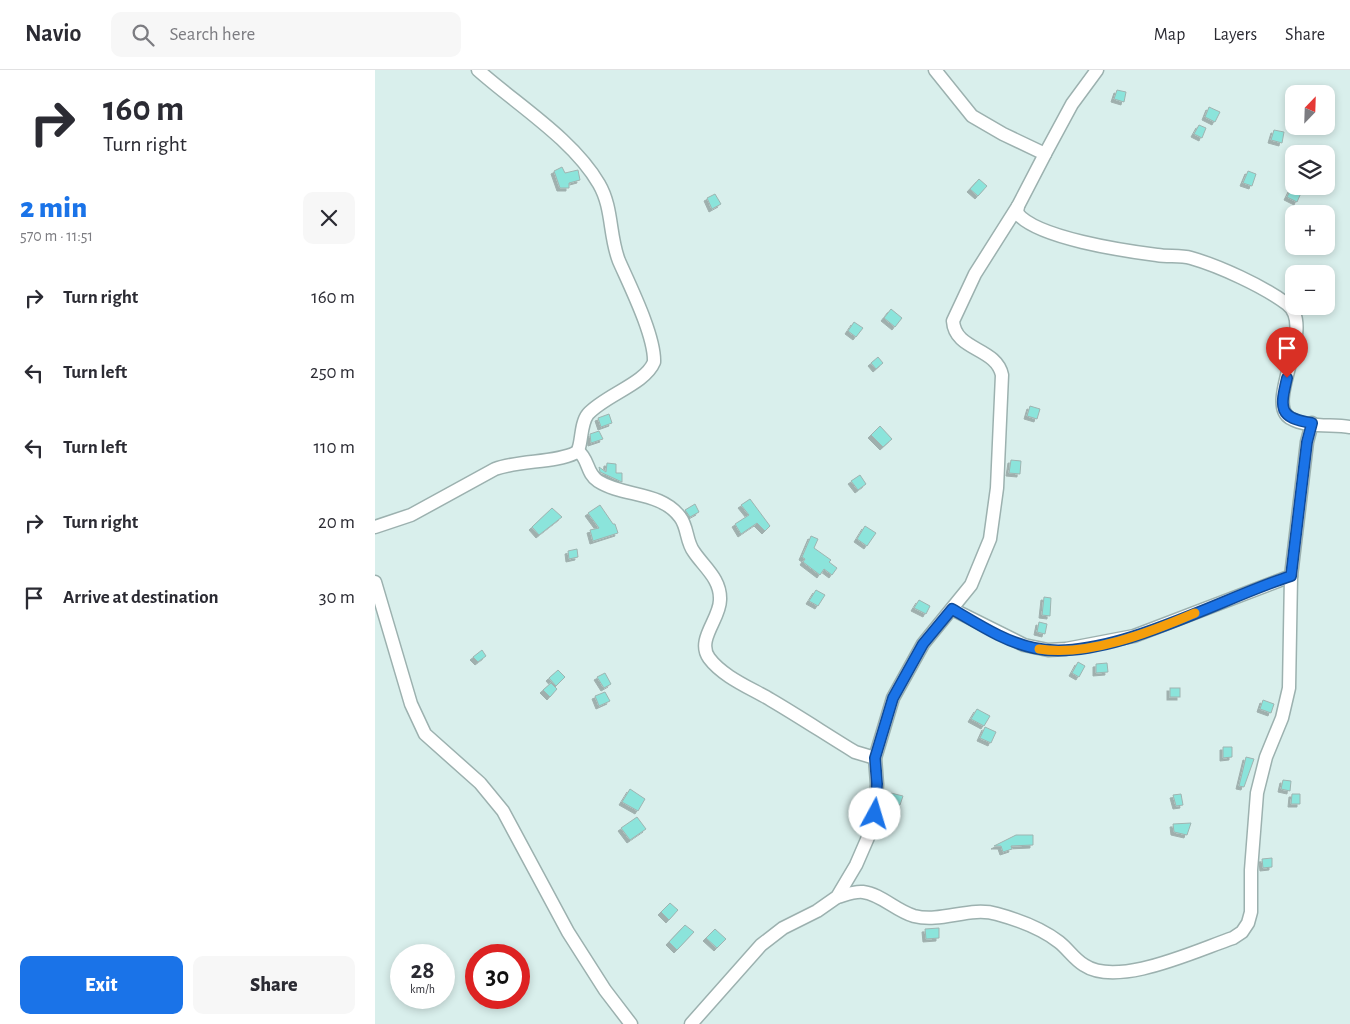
<!DOCTYPE html>
<meta charset="utf-8">
<style>
body{margin:0;font-family:"Alegreya Sans",sans-serif;background:#f7f7f7;color:#2b2b33;height:100vh;display:flex;flex-direction:column;font-size:19px;white-space:nowrap}
*{box-sizing:border-box;margin:0}
p{font-size:16px;color:#7c7c81}
.icon{flex:none;width:28px;height:28px;fill:none;stroke:currentColor;stroke-width:2;stroke-linecap:round;stroke-linejoin:round}
.map{position:relative;flex:1;overflow:hidden}
.side{display:flex;flex-direction:column;background:#fff;width:375px}
.side>*{flex:none}
.top-card{background:#fff;color:#2b2b33;overflow:hidden}
.needle{width:32px;rotate:23deg}
.buttons{position:absolute;left:910px;top:15px;display:grid;gap:10px}
.buttons a{display:grid;place-items:center;width:50px;height:50px;border-radius:10px;background:#fff;box-shadow:0 2px 8px #0003;font-size:25px}
.speed{position:absolute;left:15px;top:874px;display:flex;gap:10px;font-size:25px;font-weight:700;text-align:center}
.speed>*{display:grid;place-content:center;width:65px;height:65px;border-radius:50%;background:#fff;box-shadow:0 2px 8px #0003;line-height:1}
.speed small{font-size:12px;font-weight:400}
.speed .limit{border:8px solid #d22;background:#fff;color:#111}
.pin{position:absolute;display:grid;place-items:center;width:42px;height:42px;color:#fff;margin:-51px -21px;border-radius:50% 50% 50% 0;rotate:-45deg;box-shadow:0 0 5px #0007}
.pin .icon{rotate:45deg}
.me{position:absolute;width:55px;margin:-28px;rotate:6deg;stroke-linejoin:round;filter:drop-shadow(0 0 4px #0008)}
.turn{display:flex;align-items:center;gap:18px;height:105px;padding:0 20px;font-size:22px}
.turn .icon{width:65px;height:65px;stroke-width:2.5}
.turn b{display:block;font-size:35px;line-height:42px}
.round{display:grid;place-items:center;flex:none;width:52px;height:52px;border-radius:10px;background:#f7f7f7}
.head{display:flex;align-items:center;justify-content:space-between;height:85px;padding:0 20px}
h1{font-size:30px;font-weight:800;line-height:38px;color:#1a73e8}
.action{display:flex;gap:10px;margin-top:auto;padding:10px 20px}
.action a{flex:1;height:58px;border-radius:10px;background:#1a73e8;color:#fff;font-size:20px;font-weight:800;line-height:58px;text-align:center}
.action a+a{background:#f7f7f7;color:#2b2b33}
ul{padding:0;list-style:none}
li{display:flex;align-items:center;gap:15px;height:75px;padding:0 20px}
li div{flex:1}
li b{display:block;font-size:19px}
li em{font-style:normal}
header{display:flex;align-items:center;gap:30px;box-sizing:border-box;height:70px;padding:0 25px;background:#fff;border-bottom:1px solid #e1e1e2}
header strong{font-size:24px}
nav{display:flex;gap:28px;margin-inline-start:auto;font-size:18px}
.search{width:350px;height:45px;background:#f7f7f7;display:flex;align-items:center;gap:12px;box-sizing:border-box;padding:0 18px;border-radius:10px;color:#7c7c81;font-size:19px}
main{display:flex;flex:1;min-height:0}
.map>svg:first-child{display:block}
.building{fill:#8be4db;stroke:#9fb4b1;filter:url(#shadow)}
.lines{fill:none;stroke-linecap:round;stroke-linejoin:round}
.minor-casing{stroke:#9cb1af;stroke-width:15}
.minor{stroke:#fff;stroke-width:12}
.route-casing{stroke:#114b97;stroke-width:12}
.route{stroke:#1a73e8;stroke-width:9}
.slow{stroke:#f59e0b;stroke-width:9}
</style>
<header>
<strong>Navio</strong>
<div class="search"><svg class="icon" aria-label="search" viewBox="0 0 24 24"><circle cx="10" cy="10" r="6"/><path d="M15 15l6 6"/></svg>Search here</div>
<nav><a>Map</a><a>Layers</a><a>Share</a></nav>
</header>
<main>
<section class="side">
<div class="top-card">
<div class="turn"><svg class="icon" aria-label="right" viewBox="0 0 24 24"><path d="M7 20v-9h11M14 6l5 5-5 5"/></svg><div><b>160 m</b>Turn right</div></div>
</div>
<div class="head"><div><h1>2 min</h1><p>570 m · 11:51</p></div><a class="round"><svg class="icon" aria-label="close" viewBox="0 0 24 24"><path d="M6 6l12 12M18 6L6 18"/></svg></a></div>
<ul>
<li><svg class="icon" aria-label="right" viewBox="0 0 24 24"><path d="M7 20v-9h11M14 6l5 5-5 5"/></svg><div><b>Turn right</b></div><em>160 m</em></li>
<li><svg class="icon" aria-label="left" viewBox="0 0 24 24"><path d="M17 20v-9H6M10 6l-5 5 5 5"/></svg><div><b>Turn left</b></div><em>250 m</em></li>
<li><svg class="icon" aria-label="left" viewBox="0 0 24 24"><path d="M17 20v-9H6M10 6l-5 5 5 5"/></svg><div><b>Turn left</b></div><em>110 m</em></li>
<li><svg class="icon" aria-label="right" viewBox="0 0 24 24"><path d="M7 20v-9h11M14 6l5 5-5 5"/></svg><div><b>Turn right</b></div><em>20 m</em></li>
<li><svg class="icon" aria-label="arrive" viewBox="0 0 24 24"><path d="M6 21V4h12l-3 4 3 4H6"/></svg><div><b>Arrive at destination</b></div><em>30 m</em></li>
</ul>
<div class="action"><a>Exit</a><a>Share</a></div>
</section>
<div class="map">
<svg width="975" height="954" viewBox="0 0 975 954">
<defs>
<filter id="shadow"><feDropShadow dx="-3" dy="3" stdDeviation="0" flood-color="#0004"/></filter>
</defs>
<rect width="100%" height="100%" fill="#d9efec"/>
<g class="building">
<polygon points="742,20 751,22 749,32 739,29"/>
<polygon points="834,37 845,42 840,52 830,47"/>
<polygon points="824,55 831,58 827,68 819,64"/>
<polygon points="899,60 909,62 907,73 896,70"/>
<polygon points="187,97 190,103 203,100 205,110 194,113 194,118 185,118 179,101"/>
<polygon points="873,101 881,104 877,116 868,113"/>
<polygon points="604,109 612,116 603,126 595,119"/>
<polygon points="916,119 926,123 922,132 912,127"/>
<polygon points="340,124 346,134 337,139 332,128"/>
<polygon points="516,239 527,248 520,257 509,248"/>
<polygon points="479,252 488,258 481,267 473,261"/>
<polygon points="503,287 508,293 501,299 496,293"/>
<polygon points="655,336 665,339 662,349 652,346"/>
<polygon points="234,344 237,353 226,357 223,348"/>
<polygon points="505,356 517,369 508,377 496,365"/>
<polygon points="224,361 228,369 216,373 215,364"/>
<polygon points="636,390 646,391 645,404 634,403"/>
<polygon points="232,393 241,394 241,403 247,403 247,412 225,402 224,397 231,402"/>
<polygon points="485,405 491,414 483,420 476,411"/>
<polygon points="375,429 395,456 390,461 382,453 366,464 360,454 374,445 366,435"/>
<polygon points="320,434 324,442 315,447 310,440"/>
<polygon points="225,435 238,454 240,454 243,463 218,471 215,460 224,458 213,443"/>
<polygon points="177,438 187,447 164,465 157,457"/>
<polygon points="490,456 501,463 492,476 482,469"/>
<polygon points="436,466 443,469 439,478 456,490 454,492 462,498 457,505 449,499 445,505 428,492 430,489 427,487"/>
<polygon points="202,479 203,487 194,489 193,481"/>
<polygon points="441,520 450,525 443,536 434,531"/>
<polygon points="669,527 676,528 675,546 667,545"/>
<polygon points="544,530 555,536 551,544 539,538"/>
<polygon points="664,552 672,554 670,564 662,562"/>
<polygon points="107,580 111,586 103,592 98,587"/>
<polygon points="703,592 710,596 704,607 697,603"/>
<polygon points="732,593 733,602 721,603 721,594"/>
<polygon points="183,600 190,607 181,616 174,608"/>
<polygon points="230,603 236,614 229,618 222,607"/>
<polygon points="176,613 182,619 175,627 168,620"/>
<rect x="795" y="618" width="10" height="9"/>
<polygon points="230,622 235,631 224,636 220,626"/>
<polygon points="888,630 899,634 896,643 885,639"/>
<polygon points="602,639 615,646 609,656 596,649"/>
<polygon points="610,657 621,662 616,673 605,668"/>
<polygon points="848,677 857,677 857,687 848,688"/>
<polygon points="871,687 879,689 869,717 864,716"/>
<polygon points="908,710 916,711 915,721 906,719"/>
<polygon points="255,719 270,729 263,741 247,732"/>
<polygon points="516,723 528,726 525,735 514,733"/>
<polygon points="806,724 808,735 801,736 798,725"/>
<polygon points="917,724 925,724 925,734 916,734"/>
<polygon points="262,747 271,759 255,770 246,758"/>
<polygon points="816,753 812,765 799,762 798,754"/>
<polygon points="641,765 658,765 658,775 636,776 637,779 628,782 626,776 619,776"/>
<polygon points="897,788 897,797 888,798 887,789"/>
<polygon points="295,833 303,840 294,850 286,842"/>
<polygon points="310,855 319,862 302,880 294,872"/>
<polygon points="564,858 564,868 551,869 550,859"/>
<polygon points="340,859 351,869 342,878 331,868"/>
</g>
<g class="lines">
<defs>
<g id="minor">
<path d="M560,0L597,46L628,64L670,84L643,136L642,143C661,168 750,181 782,185C793,187 805,185 816,188C844,196 888,216 912,234C942,256 889,333 915,348C931,358 957,354 975,357"/>
<polyline points="670,84 697,34 722,0"/>
<path d="M203,381C214,389 211,403 223,411C248,427 286,421 305,447C313,457 311,472 319,482C329,497 346,509 345,530C345,549 321,570 334,588C348,607 376,618 396,630C425,647 452,665 480,682L500,688"/>
<path d="M0,457L36,445L120,399C144,390 180,393 200,383C208,379 204,355 213,344C230,325 270,314 279,292C280,266 255,216 244,191C234,166 238,138 224,114C198,69 141,34 103,0"/>
<polyline points="0,512 36,634 50,664 105,713 128,741 193,862 230,920 256,954"/>
<polyline points="577,539 649,575 673,580 691,579 759,566 916,506"/>
<path d="M462,827C470,825 479,821 488,822C506,824 521,841 539,846C567,853 595,836 622,844C644,850 666,858 684,872C693,879 699,889 709,895C743,918 822,880 858,868L867,862L873,853L876,842V800L882,723L891,687L907,648L914,618L916,506L932,372L937,353"/>
<path d="M316,954L386,875L408,858L442,841L462,827L481,795L494,765L500,744L502,714L500,688L518,628L548,574L596,515L615,469L622,418L627,305C621,277 580,281 578,251L600,204L643,136"/>
</g>
</defs>
<use href="#minor" class="minor-casing"/>
<use href="#minor" class="minor"/>
</g>
<g class="lines">
<defs>
<path id="route" d="M500,744L502,714L500,688L518,628L548,574L577,539C603,554 630,572 659,578C731,594 846,528 916,506L932,372L937,353C903,348 905,338 912,308"/>
</defs>
<use href="#route" class="route-casing"/>
<use href="#route" class="route"/>
<path class="slow" d="M664,579C713,587 776,562 820,543"/>
</g>
</svg>
<div class="buttons">
<a><svg class="needle" viewBox="-14 -14 28 28"><path d="M0-13l5 13h-10z" fill="#e53935"/><path d="M0 13l5-13h-10z" fill="#7c7c81"/></svg></a>
<a><svg class="icon" aria-label="layers" viewBox="0 0 24 24"><path d="M12 4l9 5-9 5-9-5zM3 14l9 5 9-5"/></svg></a>
<a>+</a>
<a>−</a>
</div>
<div class="speed"><div>28<small>km/h</small></div><div class="limit">30</div></div>
<div class="pin" style="left:912px;top:308px;background:#d93025"><svg class="icon" aria-label="arrive" viewBox="0 0 24 24"><path d="M6 21V4h12l-3 4 3 4H6"/></svg></div>
<svg class="me" style="left:500px;top:744px" viewBox="-20 -20 40 40"><circle r="19" fill="#fff"/><path d="M0-13L10 11 0 6-10 11z" fill="#1a73e8"/></svg>
</div>
</main>
